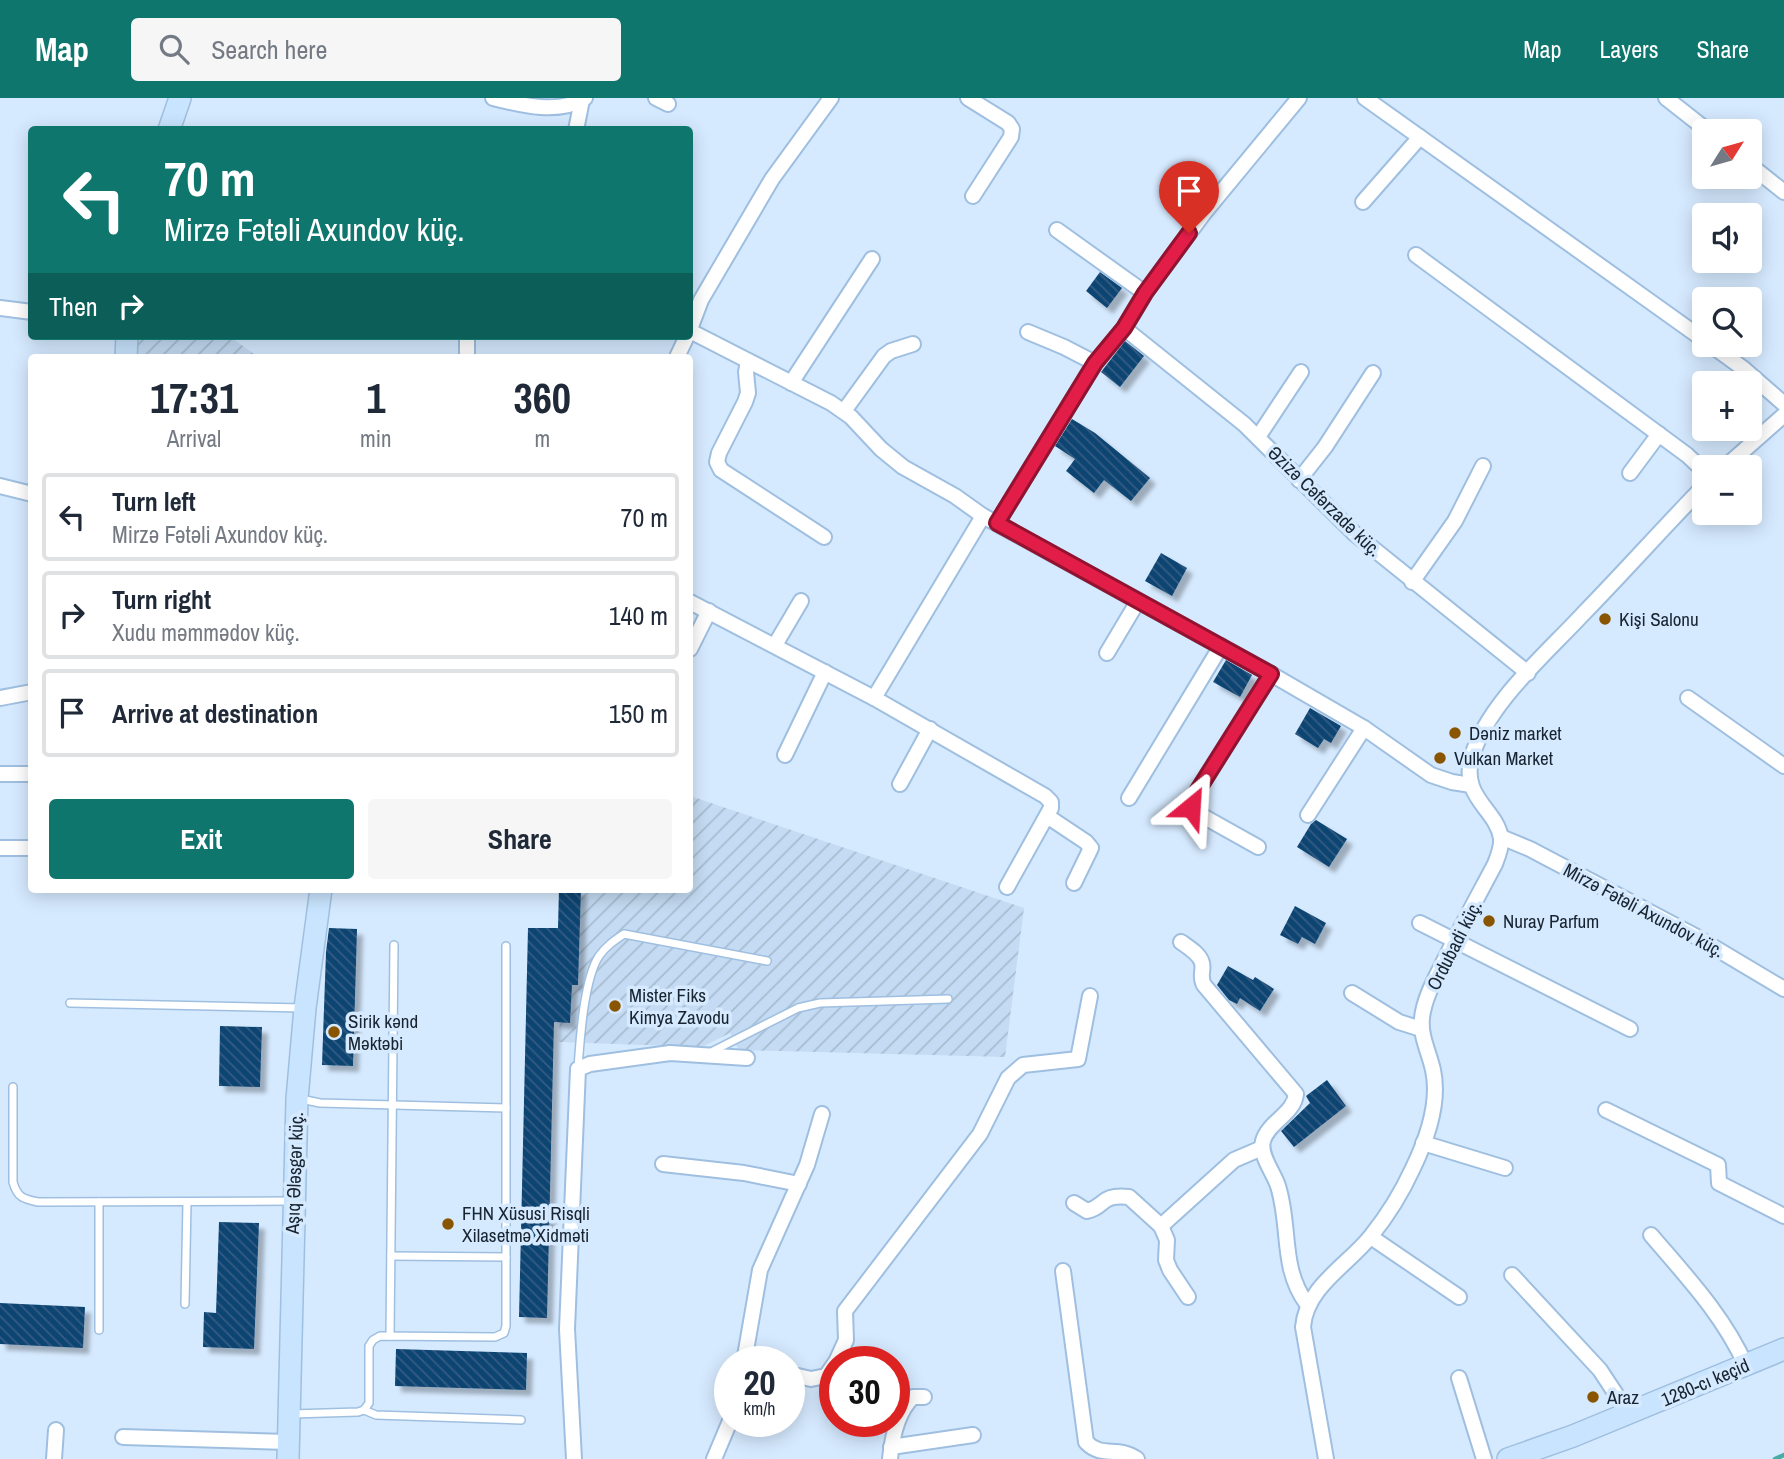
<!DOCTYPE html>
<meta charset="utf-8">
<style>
body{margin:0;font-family:"Archivo Narrow",sans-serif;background:#f6f6f7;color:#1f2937;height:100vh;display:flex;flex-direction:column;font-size:26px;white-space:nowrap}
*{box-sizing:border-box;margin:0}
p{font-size:23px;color:#747a83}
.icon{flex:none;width:38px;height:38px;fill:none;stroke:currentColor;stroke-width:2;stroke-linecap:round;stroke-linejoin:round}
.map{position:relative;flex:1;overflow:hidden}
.panel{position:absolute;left:28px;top:256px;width:665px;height:539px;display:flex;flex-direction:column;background:#fff;border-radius:7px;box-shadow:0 4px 18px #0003}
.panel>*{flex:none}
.top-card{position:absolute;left:28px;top:28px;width:665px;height:214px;border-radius:7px;box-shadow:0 4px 18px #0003;background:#0f766e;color:#fff;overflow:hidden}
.needle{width:46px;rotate:53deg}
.fabs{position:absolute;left:1692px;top:21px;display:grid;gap:14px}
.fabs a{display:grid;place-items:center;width:70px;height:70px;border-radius:7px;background:#fff;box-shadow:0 4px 18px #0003;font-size:35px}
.speed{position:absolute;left:714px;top:1248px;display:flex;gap:14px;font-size:35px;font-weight:700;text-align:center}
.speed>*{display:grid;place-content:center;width:91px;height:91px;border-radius:50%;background:#fff;box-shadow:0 4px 18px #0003;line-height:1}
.speed small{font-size:18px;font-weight:400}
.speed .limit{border:10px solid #d22;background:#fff;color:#111}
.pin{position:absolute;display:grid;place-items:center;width:60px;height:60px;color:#fff;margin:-72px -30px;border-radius:50% 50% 50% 0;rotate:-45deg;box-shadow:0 0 7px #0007}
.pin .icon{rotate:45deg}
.me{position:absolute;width:77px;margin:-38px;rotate:27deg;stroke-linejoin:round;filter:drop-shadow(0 0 5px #0008)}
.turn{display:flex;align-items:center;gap:24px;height:147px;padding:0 21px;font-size:32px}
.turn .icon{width:91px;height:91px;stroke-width:2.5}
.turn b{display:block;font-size:49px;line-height:60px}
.then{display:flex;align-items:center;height:66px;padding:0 21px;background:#0003;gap:14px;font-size:26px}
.eta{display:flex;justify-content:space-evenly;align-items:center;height:119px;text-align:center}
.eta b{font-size:42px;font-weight:700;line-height:49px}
.cta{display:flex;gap:14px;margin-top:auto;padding:14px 21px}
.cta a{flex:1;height:80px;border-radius:7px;background:#0f766e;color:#fff;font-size:28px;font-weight:700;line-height:80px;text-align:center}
.cta a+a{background:#f6f6f7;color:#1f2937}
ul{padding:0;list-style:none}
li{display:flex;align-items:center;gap:21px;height:88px;margin:0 14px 10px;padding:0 7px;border:4px solid #e0e1e3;border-radius:7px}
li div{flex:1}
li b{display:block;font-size:26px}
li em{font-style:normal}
header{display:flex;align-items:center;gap:42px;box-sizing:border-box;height:98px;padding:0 35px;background:#0f766e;color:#fff}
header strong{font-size:33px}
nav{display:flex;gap:38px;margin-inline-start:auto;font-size:24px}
.search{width:490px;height:63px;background:#f6f6f7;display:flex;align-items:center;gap:18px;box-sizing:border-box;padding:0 24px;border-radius:7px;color:#747a83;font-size:26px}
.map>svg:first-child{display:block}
.industrial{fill:url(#industrial-furrows)}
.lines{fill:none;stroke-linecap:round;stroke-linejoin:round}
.stream{stroke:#47aca6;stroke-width:4.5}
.building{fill:url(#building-back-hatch);filter:url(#shadow)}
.lane-casing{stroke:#9fbfe0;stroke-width:10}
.street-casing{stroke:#9fbfe0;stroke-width:18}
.secondary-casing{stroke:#9fbfe0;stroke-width:24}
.lane{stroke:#fff;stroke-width:7}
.street{stroke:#fff;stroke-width:14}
.secondary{stroke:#c8e4fe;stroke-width:21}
.route-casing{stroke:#92132f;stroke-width:18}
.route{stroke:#e11d48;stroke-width:12}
.poi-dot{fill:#895500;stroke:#d6eaff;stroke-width:2.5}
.labels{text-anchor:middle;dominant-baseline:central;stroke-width:7;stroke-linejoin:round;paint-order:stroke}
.street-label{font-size:19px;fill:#182431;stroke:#d6eaff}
.poi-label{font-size:19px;fill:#182431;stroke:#d6eaff;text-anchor:start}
</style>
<header>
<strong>Map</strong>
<div class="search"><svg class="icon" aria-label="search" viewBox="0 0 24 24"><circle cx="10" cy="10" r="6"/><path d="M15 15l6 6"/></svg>Search here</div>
<nav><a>Map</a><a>Layers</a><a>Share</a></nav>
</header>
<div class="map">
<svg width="1784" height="1361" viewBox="0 0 1784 1361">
<defs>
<pattern id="industrial-furrows" width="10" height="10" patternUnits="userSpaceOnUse" patternTransform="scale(1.75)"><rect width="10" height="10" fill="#c4dbf3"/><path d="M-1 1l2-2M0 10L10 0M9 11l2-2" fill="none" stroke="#a8bcd1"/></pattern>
<pattern id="building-back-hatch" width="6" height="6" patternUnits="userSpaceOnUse" patternTransform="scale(1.75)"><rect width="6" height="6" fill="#104472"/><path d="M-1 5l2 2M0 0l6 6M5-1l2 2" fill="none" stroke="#325c82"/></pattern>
<filter id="shadow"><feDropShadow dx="6" dy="6" stdDeviation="2" flood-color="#0004"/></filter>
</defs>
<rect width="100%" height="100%" fill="#d6eaff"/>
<g class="industrial">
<polygon points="134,238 229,238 258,259 134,259"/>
<polygon points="690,698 1024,810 1005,959 739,952 730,935 702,949 559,944 564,791 690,791"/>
</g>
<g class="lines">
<polyline class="stream" points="1775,1361 1784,1357"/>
</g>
<g class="building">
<polygon points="1100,174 1122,190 1107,210 1086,193"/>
<polygon points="1125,243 1144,258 1120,289 1101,274"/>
<polygon points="1072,321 1095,335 1150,380 1131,403 1104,382 1094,395 1066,373 1075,361 1055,348"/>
<polygon points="1161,455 1187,470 1172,498 1145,483"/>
<polygon points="1226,562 1252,577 1240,599 1213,584"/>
<polygon points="1310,610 1341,628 1331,645 1324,641 1318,650 1295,636"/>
<polygon points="1316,722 1347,741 1329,769 1297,749 1311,726"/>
<polygon points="559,791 581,791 578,887 572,887 570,925 554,924 547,1220 519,1219 528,830 558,830"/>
<polygon points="1295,808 1326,825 1315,846 1302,839 1298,846 1280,837"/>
<polygon points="329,830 357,831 353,968 322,967 326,854"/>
<polygon points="1228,868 1253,882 1255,879 1274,891 1260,913 1240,900 1237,906 1229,902 1217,887"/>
<polygon points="220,928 262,929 260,989 219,988"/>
<polygon points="1327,982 1346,1008 1294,1049 1281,1033 1310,1005 1306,998"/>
<polygon points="219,1124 259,1125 254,1251 203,1249 204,1214 216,1215"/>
<polygon points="0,1205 85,1209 83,1250 0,1246"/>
<polygon points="396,1251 527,1255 526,1292 395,1288"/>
</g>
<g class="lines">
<defs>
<g id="lane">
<polyline points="70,905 304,910"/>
<polyline points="709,955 798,910 820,905 948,901"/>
<path d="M578,970C580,941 584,881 599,858C606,848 615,842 624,836L767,863"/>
<path d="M13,989V1084C17,1099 23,1101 38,1104L293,1103"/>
<polyline points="301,1001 320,1005 506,1010"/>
<polyline points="391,1158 506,1159"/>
<polyline points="185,1206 187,1104"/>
<polyline points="99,1232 99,1104"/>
<polyline points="390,1238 394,847"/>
<polyline points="364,1312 376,1317 521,1322"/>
<polyline points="292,1316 358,1314 364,1312 369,1305 369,1248 373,1242 380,1238 495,1239 504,1235 506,1228 506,848"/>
</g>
<g id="street">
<path d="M493,0C521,7 559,17 585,0"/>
<polyline points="656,0 668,6"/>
<polyline points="968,0 1008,25 1012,31 1011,39 973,98"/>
<polyline points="1365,0 1704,242"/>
<polyline points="1666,0 1708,33"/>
<polyline points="576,32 582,2"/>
<polyline points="1750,67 1784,94"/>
<polyline points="1363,104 1420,39"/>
<polyline points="1057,132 1145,195"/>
<polyline points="1416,157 1687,357 1704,373"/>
<polyline points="0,210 32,214"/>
<polyline points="1124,230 1244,326 1355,436 1528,575"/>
<polyline points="690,231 701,202 772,81 831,0"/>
<polyline points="690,233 831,305 851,319 881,351 903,369 955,398 983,418 1271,576 1364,630 1431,677 1452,684 1471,687"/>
<polyline points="1028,234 1064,249 1095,265"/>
<polyline points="1711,247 1744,271 1784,306"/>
<polyline points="467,259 467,238"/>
<polyline points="677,259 687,238"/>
<polyline points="748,263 746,274 748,295 745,304 719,355 717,364 721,372 824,439"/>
<polyline points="791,285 872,161"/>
<polyline points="844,313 884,258 891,253 913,246"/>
<polyline points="1258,339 1301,274"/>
<polyline points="1725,369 1784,317"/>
<polyline points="1630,375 1659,336"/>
<polyline points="1299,382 1325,349 1373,275"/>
<polyline points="0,388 32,396"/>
<polyline points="997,425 1095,265 1124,230 1145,195 1204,115 1299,0"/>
<polyline points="1412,484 1455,423 1483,368"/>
<polyline points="690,504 874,600 1045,698 1051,704 1051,710 1007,789"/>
<polyline points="775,547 801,503"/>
<polyline points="690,551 709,513"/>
<polyline points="1107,555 1138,503"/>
<polyline points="0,600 32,594"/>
<polyline points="874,600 983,418"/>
<polyline points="1688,600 1784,668"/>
<polyline points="785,657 825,574"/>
<polyline points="0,676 32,676"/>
<polyline points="900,686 930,631"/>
<polyline points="1129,700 1221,548"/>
<polyline points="1308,717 1364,630"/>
<polyline points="1047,718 1086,744 1091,750 1074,785"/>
<polyline points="1501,739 1530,751 1695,838 1784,891"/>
<polyline points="1258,749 1199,716 1191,709 1193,700 1271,576"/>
<polyline points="0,750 32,750"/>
<polyline points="1420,825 1630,931"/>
<path d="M1181,844C1188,849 1200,856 1202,865C1204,873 1199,878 1204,887L1296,996C1294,1016 1268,1024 1263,1043C1259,1057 1274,1075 1278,1088C1291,1129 1280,1170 1307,1206"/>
<polyline points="1352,895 1399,924 1421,931"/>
<polyline points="1606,1012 1718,1067 1719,1085 1784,1118"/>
<polyline points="1423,1045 1505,1070"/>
<polyline points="663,1066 744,1075 799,1086"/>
<path d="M1074,1105L1087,1113C1106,1109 1099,1096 1129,1099L1161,1128L1167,1142L1166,1162L1170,1172L1188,1199"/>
<polyline points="1161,1128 1234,1062 1262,1050"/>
<path d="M1651,1137C1686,1178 1724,1218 1746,1268"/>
<polyline points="1371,1139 1459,1199"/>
<path d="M1063,1173L1086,1344C1102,1361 1117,1347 1137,1361"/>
<polyline points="1512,1177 1600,1272 1629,1316"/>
<polyline points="744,1264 760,1172 807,1067 822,1016"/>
<polyline points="836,1264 846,1242 845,1213 980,1036 1008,980 1023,967 1078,961 1090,898"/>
<polyline points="789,1276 811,1281 826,1278 835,1265"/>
<polyline points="1459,1280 1484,1361"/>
<polyline points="123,1339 288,1344"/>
<polyline points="891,1349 973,1337"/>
<polyline points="54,1361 56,1332"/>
<polyline points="574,1361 567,1231 578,971 590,966 670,955 747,960"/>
<polyline points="714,1361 730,1323"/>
<path d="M890,1361C892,1340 897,1314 913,1299H924"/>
<path d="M1326,1361L1303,1229C1306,1189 1348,1167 1371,1138C1388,1117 1402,1094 1413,1070C1427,1041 1440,1004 1433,972C1429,954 1420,938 1422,920C1424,900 1436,879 1445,861C1461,829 1478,798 1495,766C1498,758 1502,749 1501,740C1496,710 1460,700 1472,658C1488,605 1546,556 1583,516C1624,474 1663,430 1704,388"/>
</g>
<g id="secondary">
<polyline points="169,32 180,0"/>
<polyline points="126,259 127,238"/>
<polyline points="288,1361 297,1001 305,910 321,791"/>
<polyline points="1508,1361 1573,1338 1784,1251"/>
</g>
</defs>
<use href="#lane" class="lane-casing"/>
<use href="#street" class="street-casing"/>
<use href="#secondary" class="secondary-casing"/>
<use href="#lane" class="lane"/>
<use href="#street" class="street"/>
<use href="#secondary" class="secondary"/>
</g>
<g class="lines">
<defs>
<polyline id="route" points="1189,135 1145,195 1124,230 1095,265 997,425 1271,576 1193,700 1191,709"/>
</defs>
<use href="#route" class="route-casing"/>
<use href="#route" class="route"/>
</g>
<g class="poi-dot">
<circle cx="1605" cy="521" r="7"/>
<circle cx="1455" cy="635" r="7"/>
<circle cx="1440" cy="660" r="7"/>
<circle cx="1489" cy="823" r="7"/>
<circle cx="615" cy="908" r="7"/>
<circle cx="334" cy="934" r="7"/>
<circle cx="448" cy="1126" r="7"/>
<circle cx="1593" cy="1299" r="7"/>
</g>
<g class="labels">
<g class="street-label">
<text transform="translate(1325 403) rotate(44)">Əzizə Cəfərzadə küç.</text>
<text transform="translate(1644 812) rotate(28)">Mirzə Fətəli Axundov küç.</text>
<text transform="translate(1454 847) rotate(-63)">Ordubadi küç.</text>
<text transform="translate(294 1075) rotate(-88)">Aşıq Ələsgər küç.</text>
<text transform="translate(1705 1284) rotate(-23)">1280-cı keçid</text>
</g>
<g class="poi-label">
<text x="1619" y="521">Kişi Salonu</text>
<text x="1469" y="635">Dəniz market</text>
<text x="1454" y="660">Vulkan Market</text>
<text x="1503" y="823">Nuray Parfum</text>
<text x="629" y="897">Mister Fiks<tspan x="629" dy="22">Kimya Zavodu</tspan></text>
<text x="348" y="923">Sirik kənd<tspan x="348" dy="22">Məktəbi</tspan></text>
<text x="462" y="1115">FHN Xüsusi Risqli<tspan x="462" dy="22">Xilasetmə Xidməti</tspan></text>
<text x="1607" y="1299">Araz</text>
</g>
</g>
</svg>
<div class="fabs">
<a><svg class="needle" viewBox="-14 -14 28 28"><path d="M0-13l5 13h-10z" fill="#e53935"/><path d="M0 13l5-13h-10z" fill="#747a83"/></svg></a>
<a><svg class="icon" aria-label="sound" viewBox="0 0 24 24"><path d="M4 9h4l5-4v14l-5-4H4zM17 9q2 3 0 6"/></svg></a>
<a><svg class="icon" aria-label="search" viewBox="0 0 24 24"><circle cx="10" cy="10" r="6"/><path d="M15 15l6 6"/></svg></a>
<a>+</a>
<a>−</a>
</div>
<div class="speed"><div>20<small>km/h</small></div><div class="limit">30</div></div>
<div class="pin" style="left:1189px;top:135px;background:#d93025"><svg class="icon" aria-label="arrive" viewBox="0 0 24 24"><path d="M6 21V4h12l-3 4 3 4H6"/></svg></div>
<svg class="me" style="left:1191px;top:709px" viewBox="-20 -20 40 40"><path d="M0-17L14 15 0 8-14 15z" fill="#e11d48" stroke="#fff" stroke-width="4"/></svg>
<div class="top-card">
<div class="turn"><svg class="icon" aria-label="left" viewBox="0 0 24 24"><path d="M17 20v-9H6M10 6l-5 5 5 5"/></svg><div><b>70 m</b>Mirzə Fətəli Axundov küç.</div></div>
<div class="then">Then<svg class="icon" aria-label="right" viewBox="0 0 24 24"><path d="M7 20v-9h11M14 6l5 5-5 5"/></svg></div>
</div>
<section class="panel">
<div class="eta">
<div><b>17:31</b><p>Arrival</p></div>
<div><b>1</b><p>min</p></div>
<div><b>360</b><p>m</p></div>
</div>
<ul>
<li><svg class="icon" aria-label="left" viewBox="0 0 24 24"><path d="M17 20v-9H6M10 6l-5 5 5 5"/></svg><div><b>Turn left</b><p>Mirzə Fətəli Axundov küç.</p></div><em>70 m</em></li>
<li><svg class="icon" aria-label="right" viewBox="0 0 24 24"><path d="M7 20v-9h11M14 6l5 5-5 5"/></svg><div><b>Turn right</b><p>Xudu məmmədov küç.</p></div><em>140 m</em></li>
<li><svg class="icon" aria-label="arrive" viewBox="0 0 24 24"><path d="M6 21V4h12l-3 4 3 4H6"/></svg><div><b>Arrive at destination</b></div><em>150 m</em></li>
</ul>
<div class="cta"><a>Exit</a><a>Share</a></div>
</section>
</div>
